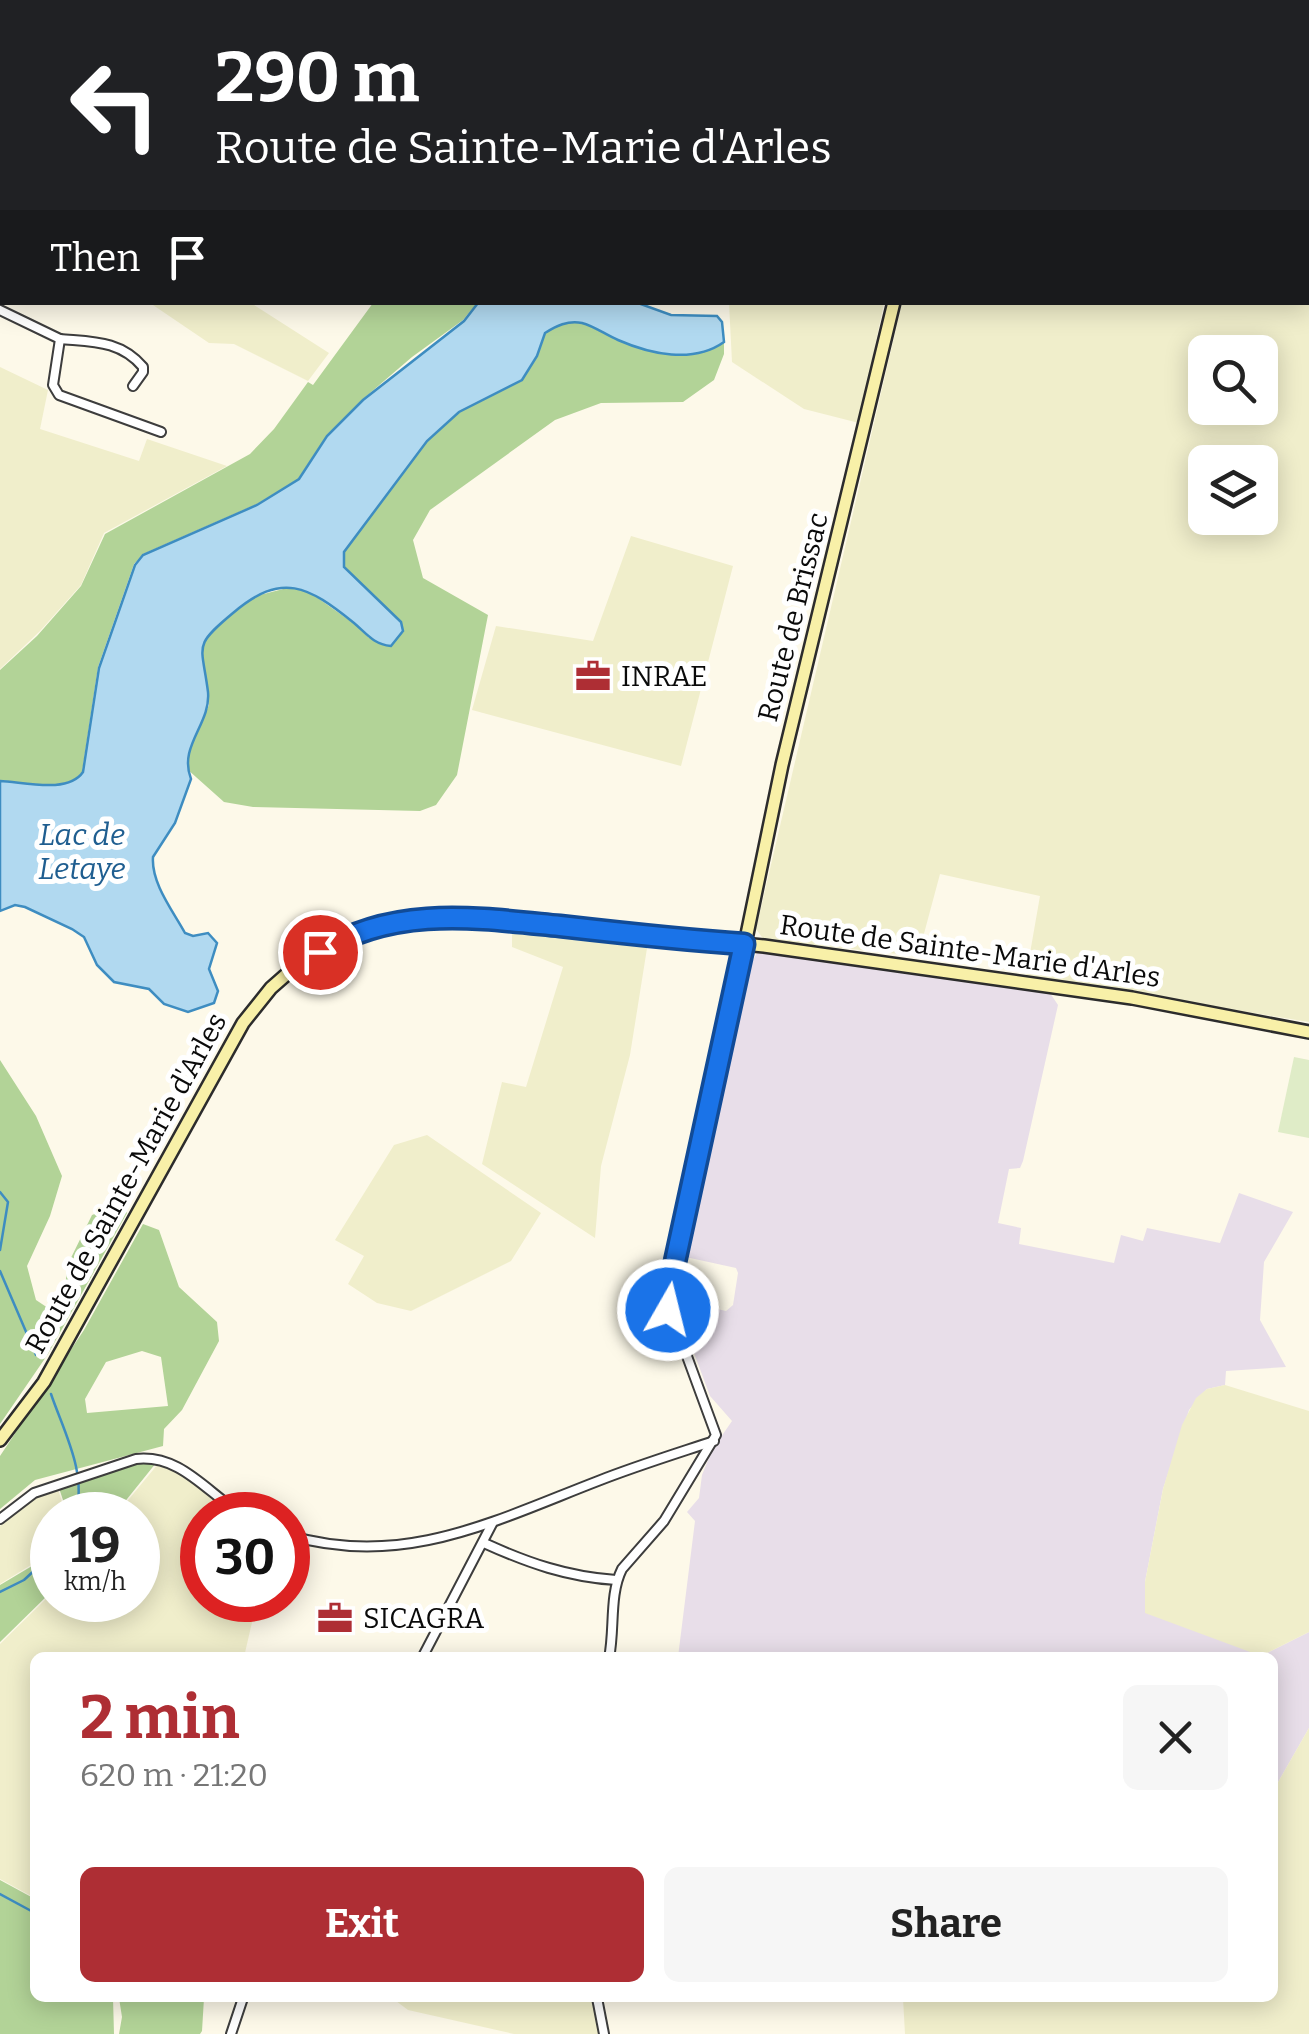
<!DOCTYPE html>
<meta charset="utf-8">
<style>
body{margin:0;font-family:Bitter,serif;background:#f6f6f6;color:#222;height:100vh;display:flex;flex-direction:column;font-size:38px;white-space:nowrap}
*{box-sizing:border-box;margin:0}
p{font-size:32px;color:#767676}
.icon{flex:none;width:55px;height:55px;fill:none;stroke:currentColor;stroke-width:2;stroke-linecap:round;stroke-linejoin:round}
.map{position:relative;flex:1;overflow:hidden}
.details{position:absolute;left:30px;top:1652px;width:1248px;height:350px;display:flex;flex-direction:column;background:#fff;border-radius:15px;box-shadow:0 5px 25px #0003}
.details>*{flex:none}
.hud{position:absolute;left:0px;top:0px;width:1310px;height:305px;box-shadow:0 5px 25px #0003;background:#202124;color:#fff;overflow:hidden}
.buttons{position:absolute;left:1188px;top:335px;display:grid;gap:20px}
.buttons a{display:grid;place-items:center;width:90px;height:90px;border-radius:15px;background:#fff;box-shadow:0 5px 25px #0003;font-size:50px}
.speed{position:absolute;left:30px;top:1492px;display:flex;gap:20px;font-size:50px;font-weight:700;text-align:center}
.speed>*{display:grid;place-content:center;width:130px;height:130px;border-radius:50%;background:#fff;box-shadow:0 5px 25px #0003;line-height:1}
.speed small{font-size:25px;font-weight:400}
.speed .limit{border:15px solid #d22;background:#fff;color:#111}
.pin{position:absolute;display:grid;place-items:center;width:85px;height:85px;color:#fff;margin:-42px;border:5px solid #fff;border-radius:50%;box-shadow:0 2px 10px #0007}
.me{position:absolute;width:110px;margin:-55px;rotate:8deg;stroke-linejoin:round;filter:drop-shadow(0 0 8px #0008)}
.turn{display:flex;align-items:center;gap:35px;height:210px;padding:0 50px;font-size:45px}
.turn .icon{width:130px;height:130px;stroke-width:2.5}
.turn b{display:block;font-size:70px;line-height:85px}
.then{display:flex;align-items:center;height:95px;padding:0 50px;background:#0003;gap:20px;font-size:38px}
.round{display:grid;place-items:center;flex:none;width:105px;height:105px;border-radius:15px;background:#f6f6f6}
.headline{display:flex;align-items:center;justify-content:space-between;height:170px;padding:0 50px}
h1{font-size:60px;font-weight:700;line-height:75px;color:#ae2e34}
.action{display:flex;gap:20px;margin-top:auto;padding:20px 50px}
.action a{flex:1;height:115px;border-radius:15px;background:#ae2e34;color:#fff;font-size:40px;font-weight:700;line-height:115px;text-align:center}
.action a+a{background:#f6f6f6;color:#222}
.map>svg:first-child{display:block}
.industrial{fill:#e8dee9}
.farmland{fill:#f0eecb;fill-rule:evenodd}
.forest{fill:#b2d397;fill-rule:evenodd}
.pitch{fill:#dfecc7}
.water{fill:#b1d9f0;stroke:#3e8dc1;stroke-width:2.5}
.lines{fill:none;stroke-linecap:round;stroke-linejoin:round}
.stream{stroke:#3e8dc1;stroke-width:2.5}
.street-casing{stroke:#3d3d3d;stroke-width:12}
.secondary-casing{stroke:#2c2c2c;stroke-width:16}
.street{stroke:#fff;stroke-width:8}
.secondary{stroke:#f8f0a8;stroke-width:11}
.route-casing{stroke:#114b97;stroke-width:25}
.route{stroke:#1a73e8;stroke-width:18}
.labels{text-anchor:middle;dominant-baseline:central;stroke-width:10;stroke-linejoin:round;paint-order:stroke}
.street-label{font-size:28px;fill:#0a0a0a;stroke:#fff}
.poi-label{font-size:28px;fill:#0a0a0a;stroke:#fff;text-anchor:start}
.water-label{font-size:30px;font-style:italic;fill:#1f5e90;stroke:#fff}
</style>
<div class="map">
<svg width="1309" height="2034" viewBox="0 0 1309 2034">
<rect width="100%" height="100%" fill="#fdf9e9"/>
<polygon class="industrial" points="758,951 905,969 1050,993 1058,1005 1023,1161 1020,1168 1009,1169 998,1223 1021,1228 1019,1244 1114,1263 1121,1235 1143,1241 1147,1228 1220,1243 1239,1193 1293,1212 1264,1262 1260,1320 1286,1367 1226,1371 1225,1385 1207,1389 1189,1410 1163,1489 1145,1582 1261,1656 1309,1632 1309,1728 1273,1791 1272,1658 678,1657 695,1521 687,1512 699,1498 702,1475 712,1450 732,1421 710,1396 674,1299 726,1311 733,1305 738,1273 736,1268 681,1256 740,984"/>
<g class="farmland">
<polygon points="0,0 160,0 162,2 2,2 0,143"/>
<path d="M982,0H1309V1022L1026,976L1040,896L940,874L918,956L764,940L756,929L902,303L1308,302V2H982ZM1205,352H1260V408H1205ZM1205,462H1260V518H1205Z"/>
<polygon points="150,303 251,303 329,353 308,381 234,344 209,343"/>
<polygon points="729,303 884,303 859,423 804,409 732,362"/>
<polygon points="0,367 48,390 40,429 139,461 147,439 227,466 104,533 81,585 40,631 0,669"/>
<polygon points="631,536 733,566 681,766 472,710 496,626 593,641"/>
<polygon points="512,924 640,938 648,942 630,1055 601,1166 595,1238 482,1164 502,1082 526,1087 563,967 512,947"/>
<polygon points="427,1135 541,1213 511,1261 411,1311 377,1303 348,1284 364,1256 335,1240 394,1145"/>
<polygon points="1225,1385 1309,1411 1309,1632 1261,1656 1145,1613 1145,1582 1163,1489 1182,1425 1196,1398 1207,1389"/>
<polygon points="158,1464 172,1467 196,1482 234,1515 202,1515 202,1600 267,1600 264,1609 253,1618 244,1657 35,1658 35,1898 33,1897 0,1879 0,1644 52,1593 52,1600 138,1600 138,1515 122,1515 124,1505"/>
<polygon points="58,1489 66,1515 52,1515 52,1543 31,1565 0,1584 0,1526 34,1497"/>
<polygon points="1309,1728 1309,2034 905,2034 903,1998 1002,1998 1014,2001 1016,1998 1272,1998 1273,1791"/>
<polygon points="392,1998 594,1998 600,2034 514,2034 408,2010"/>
</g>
<g class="forest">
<path d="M373,303H477L463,320L412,357L363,399L327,435L298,479L257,504L143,554L134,564L98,667L82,772C67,793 24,782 0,780V670L37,636L81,586L105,534L250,454L274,429L308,382L313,385Z"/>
<path d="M581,322C623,343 681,373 724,342V354L714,380L683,402L601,403L555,420L430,510L413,540L423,578L488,615L457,775L436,805L420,811L253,807L224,802L187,769L188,751L209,705L200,648L208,634L252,597L295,586L305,589L356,625L369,638L401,622L344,567V552L427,441L459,412L522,380L537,356L545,333L561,323Z"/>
<polygon points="0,1060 36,1116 62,1176 50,1216 27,1266 36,1300 48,1308 64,1293 68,1264 92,1215 120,1204 127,1213 48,1354 0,1424"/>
<path d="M143,1224L159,1230L179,1287L217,1322L219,1341L182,1410L164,1429L163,1446L35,1480L0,1509V1456L84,1330ZM142,1351L161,1357L168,1406L87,1413L85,1399L106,1362Z"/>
<polygon points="137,1462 156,1463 123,1504 121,1515 68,1515 59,1488"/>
<polygon points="52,1545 52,1591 0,1642 0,1585 32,1566"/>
<polygon points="0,1880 35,1899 35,1998 113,1998 114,2034 0,2034"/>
<polygon points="119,1998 204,1998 202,2031 200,2034 119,2034 122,2017"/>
</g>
<polygon class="pitch" points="1294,1057 1309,1060 1309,1138 1278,1132"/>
<path class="water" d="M478,303H638L671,315L717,316L722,322L724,342C693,364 650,354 618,340C606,335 594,326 582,323C568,320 556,326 545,333L537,356L522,380L459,412L427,441L344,552V567L401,622L403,631L391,646C373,644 367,634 354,623C308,586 282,571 233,613C192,647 202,644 208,692C211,724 178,746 191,779L175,823L153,857C151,883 173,911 185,933L193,936L208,933L217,943L209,969L218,991L214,1003L188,1012L164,1004L149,989L114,982L97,965L84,937L72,929L25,907L15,905L0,911V781C24,782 68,794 83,772L99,668L135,565L143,555L257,505L299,479L327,436L363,400L464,321Z"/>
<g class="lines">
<g class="stream">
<polyline points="0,1192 8,1202 0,1250"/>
<polyline points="0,1271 36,1355"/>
<path d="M51,1394C64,1432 88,1475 75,1515"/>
<polyline points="0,1592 24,1580 52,1554"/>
<polyline points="0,1894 35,1913"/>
</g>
<defs>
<g id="street">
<polyline points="165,0 167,2"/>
<polyline points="0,310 60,339 53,385 59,395 161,432"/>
<path d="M60,339C92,342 120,340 143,367V372L133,386"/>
<path d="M0,1519L34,1493L136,1459C181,1454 207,1493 243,1515"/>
<path d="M288,1535C403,1569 494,1521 598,1481C636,1466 675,1454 714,1441"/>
<path d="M484,1543C528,1563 568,1577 616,1580"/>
<polyline points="422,1658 492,1524"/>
<path d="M609,1658C615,1629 609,1595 622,1569L664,1521L716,1435L667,1302L745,944"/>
<polyline points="597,1998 604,2034"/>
<polyline points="231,2034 243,1998"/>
</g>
<g id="secondary">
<polyline points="972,2 973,0"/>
<polyline points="745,944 782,765 894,302"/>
<polyline points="0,1440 44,1382 243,1023 271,988 296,966 344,937 396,920 459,916 764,946 1132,998 1309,1032"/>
</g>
</defs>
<use href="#street" class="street-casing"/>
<use href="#secondary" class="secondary-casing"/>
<use href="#street" class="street"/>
<use href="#secondary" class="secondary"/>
</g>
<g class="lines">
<defs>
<path id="route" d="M320,952C394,905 477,918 560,926C621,933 683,940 744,944L668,1294V1310"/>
</defs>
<use href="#route" class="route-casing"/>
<use href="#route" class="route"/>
</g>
<defs>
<symbol id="office-bare" viewBox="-9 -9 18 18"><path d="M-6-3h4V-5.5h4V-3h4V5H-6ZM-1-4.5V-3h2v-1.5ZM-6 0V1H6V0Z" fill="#ae2e34" stroke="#fff" stroke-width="2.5" paint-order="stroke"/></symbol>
</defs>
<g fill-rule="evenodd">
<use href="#office-bare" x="568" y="651" width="50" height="50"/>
<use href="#office-bare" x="310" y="1593" width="50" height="50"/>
</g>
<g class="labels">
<g class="street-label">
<text transform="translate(793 617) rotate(-76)">Route de Brissac</text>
<text transform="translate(970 951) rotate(8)">Route de Sainte-Marie d'Arles</text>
<text transform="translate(126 1183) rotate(-61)">Route de Sainte-Marie d'Arles</text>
</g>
<g class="poi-label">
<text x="621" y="676">INRAE</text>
<text x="363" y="1618">SICAGRA</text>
</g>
<g class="water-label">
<text x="82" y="835">Lac de<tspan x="82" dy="34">Letaye</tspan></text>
</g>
</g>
</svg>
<div class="buttons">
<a><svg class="icon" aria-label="search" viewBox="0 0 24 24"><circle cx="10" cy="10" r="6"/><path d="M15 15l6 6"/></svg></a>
<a><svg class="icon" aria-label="layers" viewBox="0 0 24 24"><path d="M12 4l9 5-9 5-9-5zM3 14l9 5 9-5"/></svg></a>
</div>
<div class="speed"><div>19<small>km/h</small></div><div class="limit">30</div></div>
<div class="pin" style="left:320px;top:952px;background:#d93025"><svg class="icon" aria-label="arrive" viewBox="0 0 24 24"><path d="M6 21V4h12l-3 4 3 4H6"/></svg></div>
<svg class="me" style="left:668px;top:1310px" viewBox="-20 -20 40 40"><circle r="17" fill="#1a73e8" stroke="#fff" stroke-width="3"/><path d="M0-11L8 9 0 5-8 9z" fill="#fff"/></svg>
<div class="hud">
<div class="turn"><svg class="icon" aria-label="left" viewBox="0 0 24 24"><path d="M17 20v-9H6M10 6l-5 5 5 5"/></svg><div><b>290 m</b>Route de Sainte-Marie d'Arles</div></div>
<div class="then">Then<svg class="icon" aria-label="arrive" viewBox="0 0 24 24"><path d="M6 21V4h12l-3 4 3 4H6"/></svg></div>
</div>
<section class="details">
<div class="headline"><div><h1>2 min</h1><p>620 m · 21:20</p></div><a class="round"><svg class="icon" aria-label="close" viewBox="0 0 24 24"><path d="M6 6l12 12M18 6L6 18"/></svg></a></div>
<div class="action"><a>Exit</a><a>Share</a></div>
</section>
</div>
